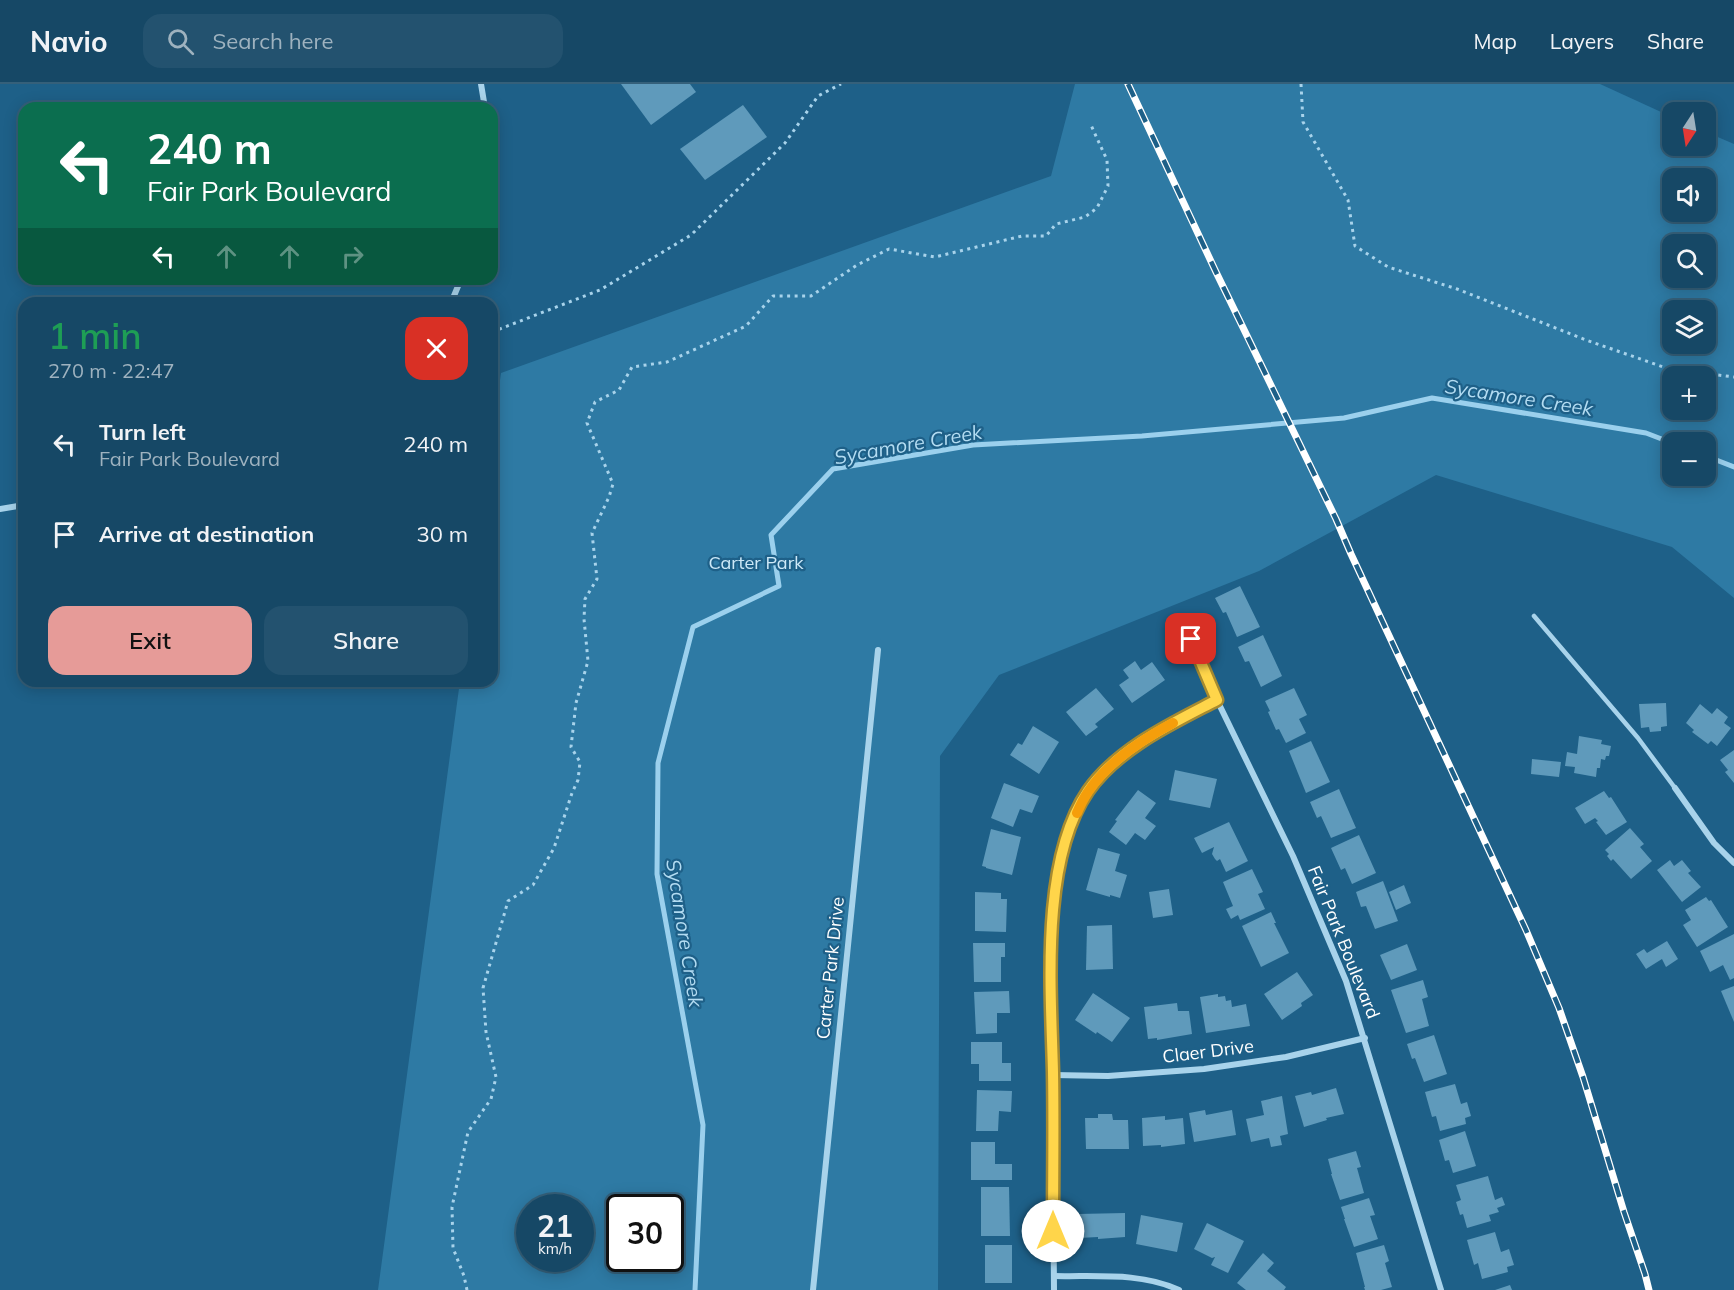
<!DOCTYPE html>
<meta charset="utf-8">
<style>
body{margin:0;font-family:Mulish,sans-serif;background:#23526f;color:#f1f3f6;height:100vh;display:flex;flex-direction:column;font-size:22px;white-space:nowrap}
*{box-sizing:border-box;margin:0}
p{font-size:20px;color:#9eb2bf}
.icon{flex:none;width:33px;height:33px;fill:none;stroke:currentColor;stroke-width:2;stroke-linecap:round;stroke-linejoin:round}
.map{position:relative;flex:1;overflow:hidden}
.panel{position:absolute;left:18px;top:213px;width:480px;height:390px;display:flex;flex-direction:column;background:#164866;border-radius:18px;box-shadow:0 3px 15px #0003,0 0 0 2px #35607a}
.panel>*{flex:none}
.top-card{position:absolute;left:18px;top:18px;width:480px;height:183px;border-radius:18px;box-shadow:0 3px 15px #0003,0 0 0 2px #35607a;background:#0b6e4f;color:#fff;overflow:hidden}
.needle{width:39px;rotate:192deg}
.tools{position:absolute;left:1662px;top:18px;display:grid;gap:12px}
.tools a{display:grid;place-items:center;width:54px;height:54px;border-radius:12px;background:#164866;box-shadow:0 3px 15px #0003,0 0 0 2px #35607a;font-size:30px}
.speed{position:absolute;left:516px;top:1110px;display:flex;gap:12px;font-size:30px;font-weight:700;text-align:center}
.speed>*{display:grid;place-content:center;width:78px;height:78px;border-radius:50%;background:#164866;box-shadow:0 3px 15px #0003,0 0 0 2px #35607a;line-height:1}
.speed small{font-size:15px;font-weight:400}
.speed .limit{border:3px solid #111;border-radius:9px;background:#fff;color:#111}
.pin{position:absolute;display:grid;place-items:center;width:51px;height:51px;color:#fff;margin:-26px;border-radius:12px;box-shadow:0 3px 9px #0006}
.me{position:absolute;width:66px;margin:-33px;rotate:0deg;stroke-linejoin:round;filter:drop-shadow(0 0 4px #0008)}
.turn{display:flex;align-items:center;gap:21px;height:126px;padding:0 30px;font-size:27px}
.turn .icon{width:78px;height:78px;stroke-width:2.5}
.turn b{display:block;font-size:42px;line-height:51px}
.lanes{display:flex;align-items:center;height:57px;padding:0 30px;background:#0003;justify-content:center;gap:30px;direction:ltr}
.lanes .off{opacity:.35}
.round{display:grid;place-items:center;flex:none;width:63px;height:63px;border-radius:18px;background:#23526f}
.headline{display:flex;align-items:center;justify-content:space-between;height:102px;padding:0 30px}
h1{font-size:36px;font-weight:600;line-height:45px;color:#1e9e55}
.primary-button{display:flex;gap:12px;margin-top:auto;padding:12px 30px}
.primary-button a{flex:1;height:69px;border-radius:18px;background:#e69b98;color:#111;font-size:24px;font-weight:600;line-height:69px;text-align:center}
.primary-button a+a{background:#23526f;color:#f1f3f6}
ul{padding:0;list-style:none}
li{display:flex;align-items:center;gap:18px;height:90px;padding:0 30px}
li div{flex:1}
li b{display:block;font-size:22px}
li em{font-style:normal}
header{display:flex;align-items:center;gap:36px;box-sizing:border-box;height:84px;padding:0 30px;background:#164866;border-bottom:2px solid #35607a}
header strong{font-size:28px}
nav{display:flex;gap:33px;margin-inline-start:auto;font-size:21px}
.search{width:420px;height:54px;background:#23526f;display:flex;align-items:center;gap:15px;box-sizing:border-box;padding:0 21px;border-radius:18px;color:#9eb2bf;font-size:22px}
.map>svg:first-child{display:block}
.green{fill:#2e7aa4;fill-rule:evenodd}
.lines{fill:none;stroke-linecap:round;stroke-linejoin:round}
.stream{stroke:#9bd0ed;stroke-width:5}
.building{fill:#5f9abb}
.path{stroke:#a8d3eb;stroke-width:3;stroke-dasharray:3 4.5;stroke-linecap:butt}
.lane{stroke:#a8d3eb;stroke-width:4.5}
.street{stroke:#a8d3eb;stroke-width:6}
.rail-casing{stroke:#fff;stroke-width:7}
.rail{stroke:#1e6088;stroke-width:4.5;stroke-dasharray:14;stroke-linecap:butt}
.route-casing{stroke:#a68a30;stroke-width:15}
.route{stroke:#ffd54a;stroke-width:10}
.slow{stroke:#f59e0b;stroke-width:10}
.labels{text-anchor:middle;dominant-baseline:central;stroke-width:4.5;stroke-linejoin:round;paint-order:stroke}
.park-label{font-size:18px;fill:#cde9f8;stroke:#1e6088}
.street-label{font-size:18px;fill:#fff;stroke:#1e6088}
.water-label{font-size:20px;font-style:italic;fill:#b3dcf2;stroke:#1e6088}
</style>
<header>
<strong>Navio</strong>
<div class="search"><svg class="icon" aria-label="search" viewBox="0 0 24 24"><circle cx="10" cy="10" r="6"/><path d="M15 15l6 6"/></svg>Search here</div>
<nav><a>Map</a><a>Layers</a><a>Share</a></nav>
</header>
<div class="map">
<svg width="1734" height="1206" viewBox="0 0 1734 1206">
<rect width="100%" height="100%" fill="#1e6088"/>
<path class="green" d="M1075,0H1600L1672,33V62H1706V48L1734,60V514L1672,463L1436,391L1259,487L999,591L940,672L938,1206H378L460,597H492V354L501,289L1051,92ZM1672,94H1706V128H1672ZM1672,160H1706V194H1672ZM1672,226H1706V260H1672ZM1672,292H1706V326H1672ZM1672,358H1706V392H1672ZM530,1124H580V1174H530ZM620,1124H670V1174H620Z"/>
<g class="lines">
<g class="stream">
<polyline points="1706,372 1734,383"/>
<polyline points="695,1206 703,1041 657,790 658,679 693,543 779,502 771,451 833,385 973,361 1142,352 1344,334 1432,314 1646,349 1672,359"/>
</g>
</g>
<g class="building">
<polygon points="621,0 690,0 696,8 651,41"/>
<polygon points="743,21 767,53 705,96 680,65"/>
<polygon points="1240,502 1260,543 1237,553 1226,528 1223,529 1215,514"/>
<polygon points="1263,551 1282,592 1261,603 1249,577 1245,578 1238,563"/>
<polygon points="1135,577 1141,586 1152,578 1165,596 1132,619 1119,601 1129,594 1123,586"/>
<polygon points="1096,604 1114,625 1095,640 1098,643 1086,652 1066,628"/>
<polygon points="1294,604 1307,631 1299,635 1306,649 1286,659 1279,645 1276,646 1268,628 1270,627 1265,617"/>
<polygon points="1666,619 1667,642 1661,643 1661,647 1650,648 1649,643 1641,644 1639,620"/>
<polygon points="1700,620 1712,630 1717,624 1728,633 1724,639 1731,644 1717,662 1711,657 1708,660 1692,648 1694,646 1686,639"/>
<polygon points="1033,642 1059,658 1039,690 1010,671 1018,659 1022,661"/>
<polygon points="1579,652 1602,656 1601,660 1611,662 1609,672 1606,672 1605,676 1601,675 1600,684 1597,684 1596,693 1574,689 1575,683 1565,682 1567,668 1577,670"/>
<polygon points="1311,657 1330,698 1306,709 1289,667"/>
<polygon points="1734,666 1734,699 1725,688 1728,686 1720,676"/>
<polygon points="1532,675 1561,678 1559,693 1531,690"/>
<polygon points="1175,686 1217,695 1210,724 1169,716"/>
<polygon points="1004,699 1039,712 1032,729 1020,725 1013,743 991,734"/>
<polygon points="1339,705 1356,744 1331,754 1321,732 1317,734 1310,718"/>
<polygon points="1138,706 1156,719 1145,734 1156,742 1145,756 1135,749 1126,761 1109,748 1117,737 1115,736"/>
<polygon points="1604,707 1609,714 1611,713 1627,738 1606,751 1596,738 1598,737 1595,734 1585,740 1575,724"/>
<polygon points="1229,738 1248,777 1226,788 1220,775 1217,777 1215,775 1212,770 1214,763 1202,769 1194,754"/>
<polygon points="1630,744 1644,760 1640,763 1652,777 1631,795 1613,775 1611,777 1607,772 1609,770 1605,766"/>
<polygon points="991,745 1021,753 1012,791 986,784 986,783 982,782"/>
<polygon points="1359,751 1376,789 1352,800 1345,784 1341,786 1331,764"/>
<polygon points="1098,764 1120,770 1115,787 1127,791 1120,814 1110,811 1110,813 1086,806"/>
<polygon points="1670,776 1674,782 1682,776 1691,787 1688,789 1701,803 1682,818 1657,786"/>
<polygon points="1252,785 1263,808 1258,810 1265,825 1240,836 1238,831 1231,835 1226,825 1233,822 1223,798"/>
<polygon points="1383,797 1398,837 1375,845 1366,822 1361,823 1356,808"/>
<polygon points="1404,801 1411,819 1396,826 1389,808"/>
<polygon points="1169,805 1173,831 1153,834 1149,808"/>
<polygon points="975,808 1001,809 1001,815 1007,815 1006,848 975,847"/>
<polygon points="1706,813 1709,817 1711,816 1728,843 1697,863 1683,841 1691,836 1685,826"/>
<polygon points="1271,828 1276,839 1274,839 1289,869 1261,883 1242,842"/>
<polygon points="1112,841 1113,885 1086,886 1087,842"/>
<polygon points="1734,850 1734,894 1730,896 1723,881 1710,888 1700,867"/>
<polygon points="1667,857 1678,875 1666,883 1662,875 1646,885 1636,870 1644,865 1647,869"/>
<polygon points="973,859 1005,859 1005,873 1001,873 1001,898 974,898"/>
<polygon points="1407,860 1417,886 1391,896 1380,871"/>
<polygon points="1297,888 1313,911 1301,919 1302,922 1282,936 1264,910"/>
<polygon points="1423,896 1428,913 1422,915 1429,942 1406,949 1391,906"/>
<polygon points="1734,902 1734,938 1721,907"/>
<polygon points="1009,907 1010,929 997,929 997,949 976,950 974,908"/>
<polygon points="1093,909 1130,934 1112,958 1097,948 1096,950 1075,936"/>
<polygon points="1218,910 1218,913 1225,912 1226,917 1231,916 1232,923 1246,920 1250,942 1206,949 1200,913"/>
<polygon points="1177,919 1178,927 1189,927 1192,950 1157,956 1157,954 1148,955 1144,923"/>
<polygon points="1434,951 1447,990 1424,998 1415,974 1412,975 1407,960"/>
<polygon points="971,958 1002,958 1002,979 1011,979 1011,997 979,997 979,980 971,980"/>
<polygon points="1455,1000 1461,1020 1467,1018 1471,1032 1465,1034 1466,1040 1440,1047 1436,1032 1432,1033 1425,1008"/>
<polygon points="1336,1004 1344,1030 1326,1034 1327,1036 1304,1043 1295,1012 1311,1008 1312,1011"/>
<polygon points="977,1006 1012,1007 1011,1028 999,1027 998,1047 976,1047"/>
<polygon points="1282,1012 1288,1050 1280,1052 1282,1061 1271,1063 1269,1054 1251,1058 1246,1035 1264,1031 1261,1017"/>
<polygon points="1205,1026 1206,1031 1232,1026 1236,1051 1194,1058 1189,1029"/>
<polygon points="1098,1030 1112,1030 1113,1036 1128,1036 1129,1065 1086,1065 1085,1034 1098,1034"/>
<polygon points="1165,1032 1165,1036 1183,1034 1185,1060 1161,1063 1161,1061 1143,1062 1142,1034"/>
<polygon points="1465,1047 1476,1082 1453,1089 1449,1076 1445,1077 1439,1056"/>
<polygon points="971,1058 995,1058 995,1080 1012,1080 1012,1096 971,1096"/>
<polygon points="1356,1067 1361,1083 1357,1084 1364,1109 1340,1116 1331,1090 1332,1090 1328,1075"/>
<polygon points="1488,1092 1495,1116 1502,1113 1505,1121 1497,1124 1499,1128 1489,1131 1491,1137 1467,1144 1463,1130 1460,1131 1456,1118 1461,1116 1456,1101"/>
<polygon points="981,1103 1009,1103 1010,1152 981,1152"/>
<polygon points="1369,1114 1375,1131 1370,1132 1378,1155 1354,1163 1344,1135 1345,1135 1341,1123"/>
<polygon points="1125,1129 1125,1153 1098,1155 1098,1153 1079,1154 1078,1130"/>
<polygon points="1141,1131 1183,1139 1177,1168 1136,1160"/>
<polygon points="1207,1139 1244,1157 1228,1189 1211,1181 1215,1173 1212,1174 1194,1165"/>
<polygon points="1495,1148 1501,1168 1509,1165 1514,1181 1507,1183 1508,1188 1482,1195 1478,1179 1474,1181 1467,1156"/>
<rect x="985" y="1161" width="27" height="38"/>
<polygon points="1384,1161 1389,1177 1385,1179 1392,1203 1381,1206 1365,1206 1364,1203 1365,1203 1356,1169"/>
<polygon points="1263,1169 1274,1179 1267,1187 1286,1203 1284,1206 1246,1206 1237,1199"/>
<polygon points="1510,1201 1512,1206 1495,1206"/>
</g>
<g class="lines">
<g class="path">
<polyline points="1301,0 1303,38 1348,116 1355,162 1388,183 1457,205 1586,256 1669,285 1734,293"/>
<polyline points="492,248 600,206 691,151 785,59 818,12 841,0"/>
<polyline points="467,1206 464,1192 453,1164 452,1123 468,1048 491,1015 496,993 486,948 483,904 508,817 533,801 554,764 572,709 578,696 580,678 571,663 576,619 588,577 584,535 585,515 597,495 592,449 609,413 613,400 587,339 595,318 619,306 632,283 667,278 746,242 773,212 811,212 857,181 889,165 935,173 1022,152 1046,152 1056,140 1085,133 1097,124 1108,102 1107,76 1090,39"/>
</g>
<polyline class="lane" points="1534,532 1638,654 1675,704"/>
<g class="street">
<polyline points="481,0 485,24"/>
<polyline points="451,219 461,195"/>
<polyline points="0,425 24,421"/>
<polyline points="1182,535 1217,616 1293,772 1346,897 1441,1206"/>
<polyline points="1675,704 1714,759 1734,779"/>
<polyline points="1053,991 1108,992 1204,985 1286,973 1365,954"/>
<path d="M1054,1192C1095,1193 1141,1188 1179,1206"/>
<polyline points="813,1206 878,566"/>
<path d="M1054,1206C1053,1135 1053,1063 1053,992C1052,908 1039,779 1088,707C1118,664 1173,639 1217,616"/>
</g>
<defs>
<polyline id="rail" points="1128,0 1216,188 1336,435 1351,470 1526,846 1559,924 1583,993 1624,1128 1645,1190 1649,1206"/>
</defs>
<use href="#rail" class="rail-casing"/>
<use href="#rail" class="rail"/>
</g>
<g class="lines">
<defs>
<path id="route" d="M1053,1147C1053,1094 1054,1041 1053,988C1051,906 1040,777 1088,707C1118,664 1173,639 1217,616L1191,555"/>
</defs>
<use href="#route" class="route-casing"/>
<use href="#route" class="route"/>
<path class="slow" d="M1077,729C1080,722 1084,714 1088,708C1108,678 1143,655 1173,639"/>
</g>
<g class="labels">
<g class="park-label">
<text x="756" y="478">Carter Park</text>
</g>
<g class="street-label">
<text transform="translate(1344 858) rotate(68)">Fair Park Boulevard</text>
<text transform="translate(830 884) rotate(-84)">Carter Park Drive</text>
<text transform="translate(1208 967) rotate(-7)">Claer Drive</text>
</g>
<g class="water-label">
<text transform="translate(1519 313) rotate(9)">Sycamore Creek</text>
<text transform="translate(908 360) rotate(-10)">Sycamore Creek</text>
<text transform="translate(685 849) rotate(81)">Sycamore Creek</text>
</g>
</g>
</svg>
<div class="tools">
<a><svg class="needle" viewBox="-14 -14 28 28"><path d="M0-13l5 13h-10z" fill="#e53935"/><path d="M0 13l5-13h-10z" fill="#9eb2bf"/></svg></a>
<a><svg class="icon" aria-label="sound" viewBox="0 0 24 24"><path d="M4 9h4l5-4v14l-5-4H4zM17 9q2 3 0 6"/></svg></a>
<a><svg class="icon" aria-label="search" viewBox="0 0 24 24"><circle cx="10" cy="10" r="6"/><path d="M15 15l6 6"/></svg></a>
<a><svg class="icon" aria-label="layers" viewBox="0 0 24 24"><path d="M12 4l9 5-9 5-9-5zM3 14l9 5 9-5"/></svg></a>
<a>+</a>
<a>−</a>
</div>
<div class="speed"><div>21<small>km/h</small></div><div class="limit">30</div></div>
<div class="pin" style="left:1191px;top:555px;background:#d93025"><svg class="icon" aria-label="arrive" viewBox="0 0 24 24"><path d="M6 21V4h12l-3 4 3 4H6"/></svg></div>
<svg class="me" style="left:1053px;top:1147px" viewBox="-20 -20 40 40"><circle r="19" fill="#fff"/><path d="M0-13L10 11 0 6-10 11z" fill="#ffd54a"/></svg>
<div class="top-card">
<div class="turn"><svg class="icon" aria-label="left" viewBox="0 0 24 24"><path d="M17 20v-9H6M10 6l-5 5 5 5"/></svg><div><b>240 m</b>Fair Park Boulevard</div></div>
<div class="lanes"><svg class="icon" aria-label="left" viewBox="0 0 24 24"><path d="M17 20v-9H6M10 6l-5 5 5 5"/></svg><svg class="icon off" aria-label="ahead" viewBox="0 0 24 24"><path d="M12 20V5M6 11l6-6 6 6"/></svg><svg class="icon off" aria-label="ahead" viewBox="0 0 24 24"><path d="M12 20V5M6 11l6-6 6 6"/></svg><svg class="icon off" aria-label="right" viewBox="0 0 24 24"><path d="M7 20v-9h11M14 6l5 5-5 5"/></svg></div>
</div>
<section class="panel">
<div class="headline"><div><h1>1 min</h1><p>270 m · 22:47</p></div><a class="round" style="background:#d93025;color:#fff"><svg class="icon" aria-label="close" viewBox="0 0 24 24"><path d="M6 6l12 12M18 6L6 18"/></svg></a></div>
<ul>
<li><svg class="icon" aria-label="left" viewBox="0 0 24 24"><path d="M17 20v-9H6M10 6l-5 5 5 5"/></svg><div><b>Turn left</b><p>Fair Park Boulevard</p></div><em>240 m</em></li>
<li><svg class="icon" aria-label="arrive" viewBox="0 0 24 24"><path d="M6 21V4h12l-3 4 3 4H6"/></svg><div><b>Arrive at destination</b></div><em>30 m</em></li>
</ul>
<div class="primary-button"><a>Exit</a><a>Share</a></div>
</section>
</div>
